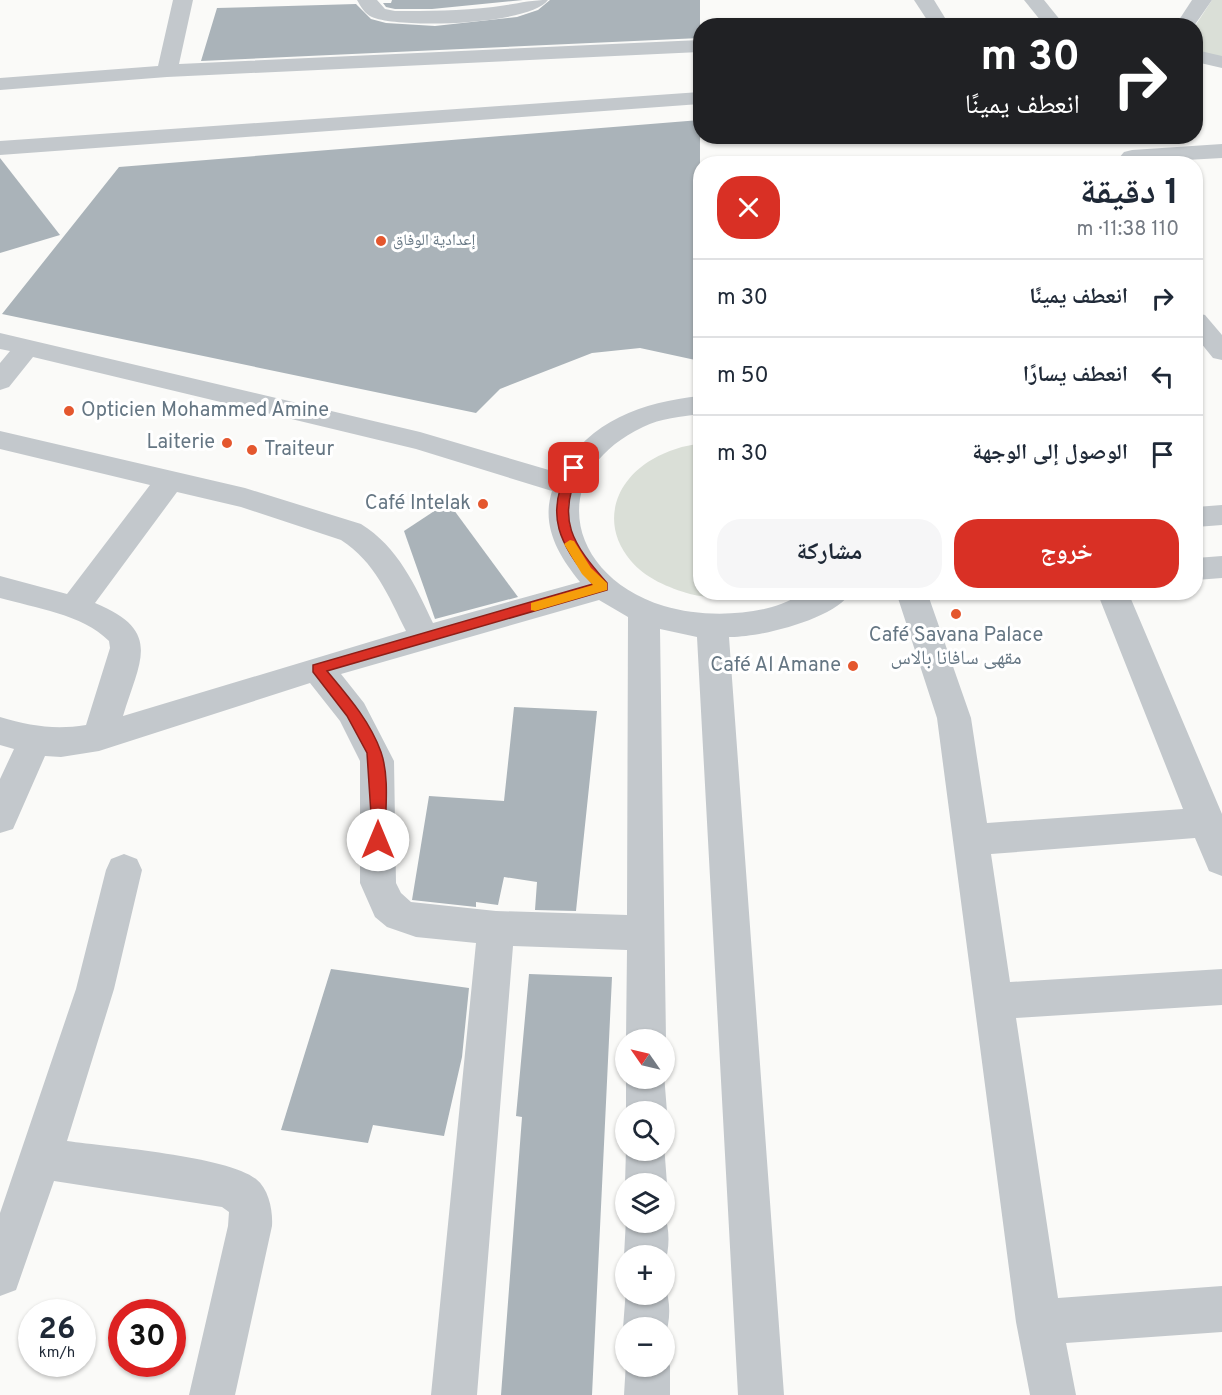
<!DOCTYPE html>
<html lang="ar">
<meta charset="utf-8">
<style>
body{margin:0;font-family:Overpass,"Noto Naskh Arabic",sans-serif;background:#f6f6f7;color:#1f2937;direction:rtl;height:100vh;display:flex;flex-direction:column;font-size:22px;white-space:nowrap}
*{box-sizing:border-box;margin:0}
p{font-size:20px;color:#747a83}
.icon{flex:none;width:33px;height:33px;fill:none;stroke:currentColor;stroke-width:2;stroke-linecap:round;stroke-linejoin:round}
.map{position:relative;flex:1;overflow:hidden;direction:ltr}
.side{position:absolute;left:693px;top:156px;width:510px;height:444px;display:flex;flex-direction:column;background:#fff;border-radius:24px;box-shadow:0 2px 4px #0004;direction:rtl}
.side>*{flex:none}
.top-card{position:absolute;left:693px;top:18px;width:510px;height:126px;border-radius:24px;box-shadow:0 2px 4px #0004;direction:rtl;background:#202124;color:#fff;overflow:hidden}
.needle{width:39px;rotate:304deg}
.buttons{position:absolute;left:615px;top:1029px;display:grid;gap:12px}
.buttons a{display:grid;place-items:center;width:60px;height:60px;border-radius:50%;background:#fff;box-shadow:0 2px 4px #0004;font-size:30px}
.speed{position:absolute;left:18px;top:1299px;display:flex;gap:12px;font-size:30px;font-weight:700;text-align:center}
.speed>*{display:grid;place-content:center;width:78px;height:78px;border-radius:50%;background:#fff;box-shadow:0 2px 4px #0004;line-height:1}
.speed small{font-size:15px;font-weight:400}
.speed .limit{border:9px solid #d22;background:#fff;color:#111}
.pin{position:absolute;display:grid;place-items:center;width:51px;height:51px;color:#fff;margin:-26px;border-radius:12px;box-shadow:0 3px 9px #0006}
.me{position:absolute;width:66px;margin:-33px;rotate:0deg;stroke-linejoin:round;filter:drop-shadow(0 0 4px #0008)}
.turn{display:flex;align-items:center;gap:21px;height:126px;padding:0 24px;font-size:27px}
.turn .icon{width:78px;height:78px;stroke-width:2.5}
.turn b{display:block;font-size:42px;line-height:51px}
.round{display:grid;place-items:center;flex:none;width:63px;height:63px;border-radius:24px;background:#f6f6f7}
.overview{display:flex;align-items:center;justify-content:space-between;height:102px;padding:0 24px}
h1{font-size:36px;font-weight:700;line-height:45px}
.cta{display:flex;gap:12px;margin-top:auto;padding:12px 24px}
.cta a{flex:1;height:69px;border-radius:24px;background:#d93025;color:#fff;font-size:24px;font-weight:700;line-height:69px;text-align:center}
.cta a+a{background:#f6f6f7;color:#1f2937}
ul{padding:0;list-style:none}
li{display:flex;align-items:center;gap:18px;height:78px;padding:0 24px;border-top:2px solid #e0e1e3}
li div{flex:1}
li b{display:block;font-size:22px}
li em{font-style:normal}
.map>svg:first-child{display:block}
.green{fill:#dadfd7}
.building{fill:#aab3b9}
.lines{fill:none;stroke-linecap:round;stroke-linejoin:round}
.street{fill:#c3c8cc;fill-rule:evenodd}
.route{fill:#d93025;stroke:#8d1f18;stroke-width:1.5}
.slow{fill:#f59e0b}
.poi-dot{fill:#e4572e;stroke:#fff;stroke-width:2}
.labels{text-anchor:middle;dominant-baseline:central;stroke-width:6;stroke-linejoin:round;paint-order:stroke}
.far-poi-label{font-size:16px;fill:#657683;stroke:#fff;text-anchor:start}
.poi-label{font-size:20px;fill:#657683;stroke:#fff;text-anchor:end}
</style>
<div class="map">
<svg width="1222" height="1395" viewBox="0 0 1222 1395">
<rect width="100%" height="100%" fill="#fafaf8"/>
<g class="green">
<polygon points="1212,0 1222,0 1222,58 1196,52 1195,26"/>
<path d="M700,444V592L763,593C739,596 714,600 690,594C669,588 645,578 631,561C600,525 614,481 653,459C667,451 684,445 700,444Z"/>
</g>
<g class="building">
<polygon points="392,0 523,0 432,9 395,9 386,7 383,3 391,3"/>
<polygon points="550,0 700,0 700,38 201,61 217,8 356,4 371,19 386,23 435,26 517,17 538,10"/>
<polygon points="700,120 700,361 640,348 592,353 500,389 476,413 2,314 119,167"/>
<polygon points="0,158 60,235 0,253"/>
<polygon points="448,502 518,597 435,619 404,531"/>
<polygon points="514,707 597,711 576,911 535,910 537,882 504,877 498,905 476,902 476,907 412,900 429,796 504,801"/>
<polygon points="331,969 469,988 462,1057 444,1136 373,1125 368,1143 281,1130"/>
<polygon points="529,974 612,977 592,1395 501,1395 522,1117 516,1116"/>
</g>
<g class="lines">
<g class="street">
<polygon points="173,0 193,0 179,64 700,40 700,52 167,77 0,90 0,78 158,66"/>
<path d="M357,0H377L385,9L395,11C428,11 460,11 493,7C512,5 528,0 548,0C530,25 399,29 372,17C365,14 361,7 357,0Z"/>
<polygon points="914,0 934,0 950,26 931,26"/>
<polygon points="1024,0 1044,0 1065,26 1045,26"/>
<polygon points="1192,0 1212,0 1194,26 1175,26"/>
<polygon points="1196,50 1222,56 1222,68 1196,62"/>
<polygon points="700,92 700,104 0,155 0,141"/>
<polygon points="1222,144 1222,158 1114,164 1124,152 1132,150"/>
<polygon points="1196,313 1205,315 1222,335 1222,360 1213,358 1196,337"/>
<path d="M0,333L420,432L559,473C590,421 642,402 700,396V414C681,417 661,418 643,427C544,474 567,576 664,606C697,616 739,616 772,607C785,604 798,595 810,592C823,590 838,592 851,592C836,619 758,638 729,637L784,1395H738L697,637L660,629L666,1040L664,1043V1040H626L627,950L513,946L477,1395H431L476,943L416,937L387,927L375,917L360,883V761L340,721L310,683L99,751L61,757L45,756L13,829L0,833V779L14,749L0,745V717C30,726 55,730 86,725L110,648L109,641C82,614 35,608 0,598V576L67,594L150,485L0,449V431L245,488L361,524C398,547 415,585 433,623L580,582C558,555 541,526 552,491L416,449L33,357L9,387L0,390V363L10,351L0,349ZM177,492L241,507L341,540C375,562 388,595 406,631L123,716C140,660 163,631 95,603ZM599,600L628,617L627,915L496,911L411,902L401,893L396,883L394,761L364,703L341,674Z"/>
<polygon points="1222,505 1222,525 1196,527 1196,507"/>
<polygon points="1222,556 1222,578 1196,580 1196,558"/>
<polygon points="896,592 927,592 971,718 987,823 1183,809 1097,592 1128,592 1222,814 1222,876 1209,871 1195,838 991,854 1010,982 1222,969 1222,1005 1016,1018 1058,1298 1222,1286 1222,1332 1066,1343 1076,1395 1030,1395 1016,1322 937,718"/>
<path d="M124,854L137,859L142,870L114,989L67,1141C109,1147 227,1156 256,1179C269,1189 273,1211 272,1226L235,1395H189L228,1226L229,1212L222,1207L54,1181L16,1290L0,1296V1213L76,989L106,870L111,859Z"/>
<polygon points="664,1074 667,1112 664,1117 664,1112 626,1112 626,1078 664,1078"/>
<polygon points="664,1144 667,1184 664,1191 664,1184 626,1184 626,1186 625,1184 626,1149 664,1150"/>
<path d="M664,1214C670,1228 670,1250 664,1265V1256H626V1260L624,1256L626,1219V1222H664Z"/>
<path d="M664,1284C671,1300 671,1322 664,1338V1328H626V1334L623,1328L626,1289V1294H664Z"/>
<polygon points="664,1352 670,1366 670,1395 624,1395 626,1362 626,1366 664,1366"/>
</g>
</g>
<path class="route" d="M574,464L580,468C555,520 573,544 607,583V590L327,671C347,695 370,721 381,752C390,778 385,812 385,840L383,845H373L367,753L347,716L313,672V665L593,584C560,546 543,514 570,466Z"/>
<polygon class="slow" points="570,540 574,541 591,568 607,583 607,590 535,611 531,610 531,603 593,585 582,574 564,544"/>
<g class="poi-dot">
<circle cx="381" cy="241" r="6"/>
<circle cx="69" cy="411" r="6"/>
<circle cx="227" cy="443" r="6"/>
<circle cx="252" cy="450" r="6"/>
<circle cx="483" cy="504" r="6"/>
<circle cx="956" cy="614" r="6"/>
<circle cx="853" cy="666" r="6"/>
</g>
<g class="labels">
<g class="far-poi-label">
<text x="393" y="241">إعدادية الوفاق</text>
</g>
<g class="poi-label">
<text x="81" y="411" text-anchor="start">Opticien Mohammed Amine</text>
<text x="215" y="443">Laiterie</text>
<text x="264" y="450" text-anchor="start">Traiteur</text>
<text x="471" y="504">Café Intelak</text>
<text x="956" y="636" text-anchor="middle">Café Savana Palace<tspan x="956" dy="23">مقهى سافانا بالاس</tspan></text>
<text x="841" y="666">Café Al Amane</text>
</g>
</g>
</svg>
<div class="buttons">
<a><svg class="needle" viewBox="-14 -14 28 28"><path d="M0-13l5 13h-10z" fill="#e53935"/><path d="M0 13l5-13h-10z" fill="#747a83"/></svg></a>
<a><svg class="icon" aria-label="search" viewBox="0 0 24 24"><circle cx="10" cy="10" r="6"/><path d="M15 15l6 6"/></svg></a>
<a><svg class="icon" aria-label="layers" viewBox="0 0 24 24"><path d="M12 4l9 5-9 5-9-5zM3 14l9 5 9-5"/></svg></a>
<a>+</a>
<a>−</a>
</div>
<div class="speed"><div>26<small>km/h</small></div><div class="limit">30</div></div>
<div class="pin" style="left:574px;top:468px;background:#d93025"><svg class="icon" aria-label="arrive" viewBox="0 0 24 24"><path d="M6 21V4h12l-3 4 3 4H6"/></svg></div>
<svg class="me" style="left:378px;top:840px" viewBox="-20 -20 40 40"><circle r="19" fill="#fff"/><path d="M0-13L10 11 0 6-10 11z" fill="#d93025"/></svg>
<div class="top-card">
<div class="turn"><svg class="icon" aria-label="right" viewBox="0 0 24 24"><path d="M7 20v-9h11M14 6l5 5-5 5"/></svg><div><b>30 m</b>انعطف يمينًا</div></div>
</div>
<section class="side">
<div class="overview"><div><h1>1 دقيقة</h1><p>110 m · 11:38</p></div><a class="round" style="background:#d93025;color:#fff"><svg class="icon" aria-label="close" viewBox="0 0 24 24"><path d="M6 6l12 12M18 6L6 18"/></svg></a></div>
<ul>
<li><svg class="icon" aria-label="right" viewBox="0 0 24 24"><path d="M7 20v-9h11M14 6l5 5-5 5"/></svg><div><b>انعطف يمينًا</b></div><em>30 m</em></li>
<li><svg class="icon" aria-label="left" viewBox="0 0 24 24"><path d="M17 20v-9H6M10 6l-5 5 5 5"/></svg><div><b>انعطف يسارًا</b></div><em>50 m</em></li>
<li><svg class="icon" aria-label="arrive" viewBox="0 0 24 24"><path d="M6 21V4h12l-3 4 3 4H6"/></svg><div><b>الوصول إلى الوجهة</b></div><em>30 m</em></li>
</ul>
<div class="cta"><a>خروج</a><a>مشاركة</a></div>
</section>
</div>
